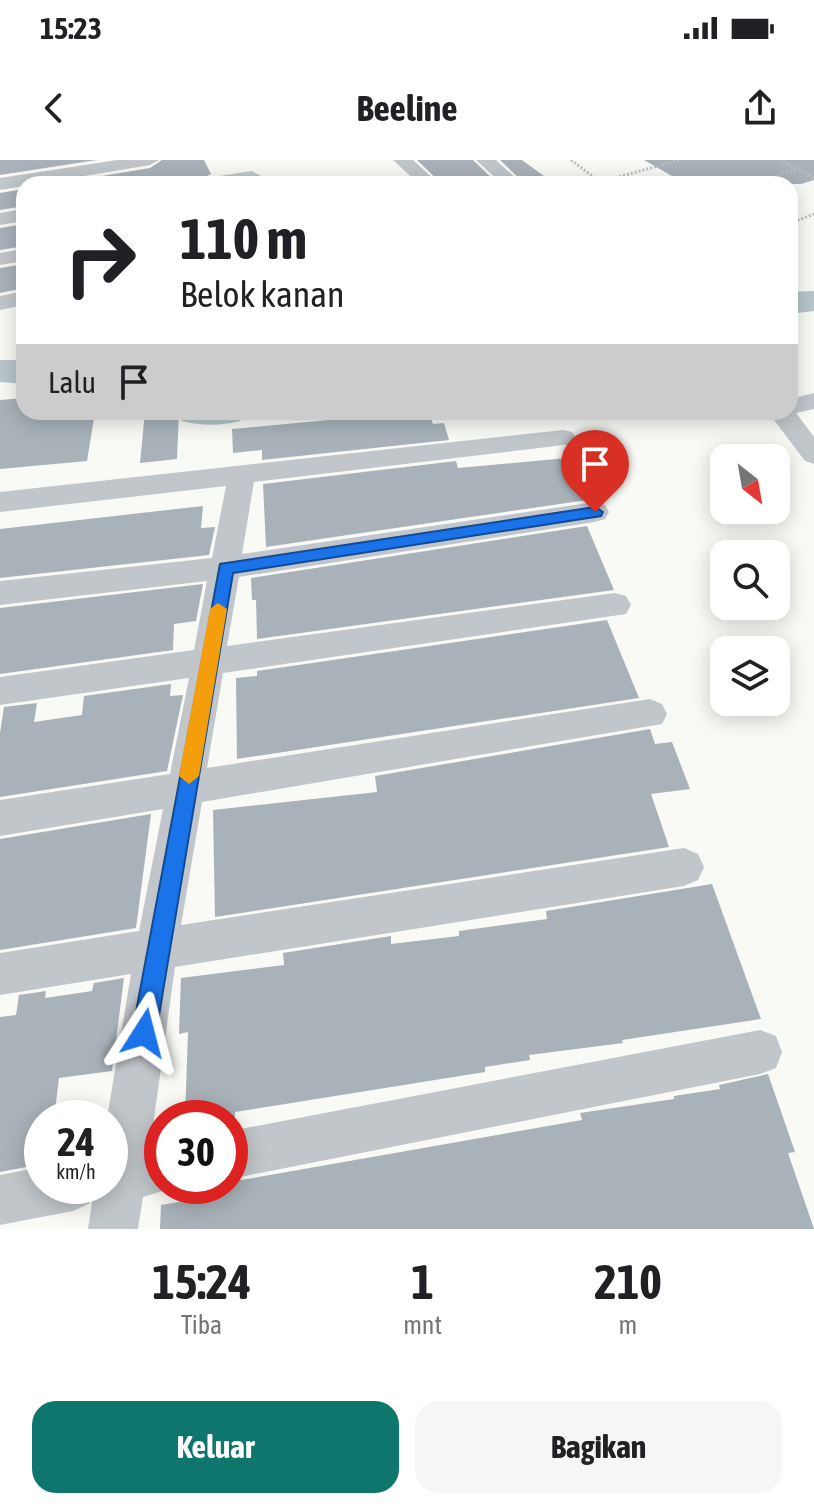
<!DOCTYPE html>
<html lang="id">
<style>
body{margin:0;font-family:"Asap Condensed",sans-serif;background:#f6f6f6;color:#202124;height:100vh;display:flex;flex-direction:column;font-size:30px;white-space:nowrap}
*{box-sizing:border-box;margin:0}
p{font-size:26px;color:#757577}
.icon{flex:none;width:44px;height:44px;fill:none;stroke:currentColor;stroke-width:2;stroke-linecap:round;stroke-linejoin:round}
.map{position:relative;height:1069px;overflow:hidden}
.drawer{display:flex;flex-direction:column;background:#fff;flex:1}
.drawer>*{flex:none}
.hud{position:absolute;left:16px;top:16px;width:782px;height:244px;border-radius:24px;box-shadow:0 4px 20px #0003;background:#fff;color:#202124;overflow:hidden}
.needle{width:52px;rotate:149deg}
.fabs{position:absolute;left:710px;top:284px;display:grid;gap:16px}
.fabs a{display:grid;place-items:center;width:80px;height:80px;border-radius:16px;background:#fff;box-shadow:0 4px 20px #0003;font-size:40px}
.speed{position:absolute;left:24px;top:940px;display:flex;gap:16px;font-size:40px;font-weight:700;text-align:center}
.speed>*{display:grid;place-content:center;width:104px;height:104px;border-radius:50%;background:#fff;box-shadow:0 4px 20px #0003;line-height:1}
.speed small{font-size:20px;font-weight:400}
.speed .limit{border:12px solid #d22;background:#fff;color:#111}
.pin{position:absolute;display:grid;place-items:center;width:68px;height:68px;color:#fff;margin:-82px -34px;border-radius:50% 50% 50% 0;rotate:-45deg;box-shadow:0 0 8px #0007}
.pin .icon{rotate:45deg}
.me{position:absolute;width:88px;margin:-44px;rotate:9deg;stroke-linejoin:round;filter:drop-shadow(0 0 6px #0008)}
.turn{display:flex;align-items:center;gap:28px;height:168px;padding:0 32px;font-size:36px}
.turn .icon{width:104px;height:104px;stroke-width:2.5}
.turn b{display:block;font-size:56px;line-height:68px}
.then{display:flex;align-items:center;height:76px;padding:0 32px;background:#0003;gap:16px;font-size:30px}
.eta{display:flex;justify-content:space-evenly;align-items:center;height:136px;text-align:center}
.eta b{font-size:48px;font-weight:700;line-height:56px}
.action{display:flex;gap:16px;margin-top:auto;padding:16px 32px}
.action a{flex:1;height:92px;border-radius:24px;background:#0f766e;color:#fff;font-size:32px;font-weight:700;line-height:92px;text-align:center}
.action a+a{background:#f6f6f6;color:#202124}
.status{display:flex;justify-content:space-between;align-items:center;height:56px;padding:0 40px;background:#fff;direction:ltr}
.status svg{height:22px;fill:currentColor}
header{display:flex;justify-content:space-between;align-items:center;height:104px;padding:0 32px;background:#fff;font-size:36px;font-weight:700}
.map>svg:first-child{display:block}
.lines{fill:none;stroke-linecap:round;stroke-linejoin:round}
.river{fill:#b8c7ca;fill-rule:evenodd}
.building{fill:#a8b2b8}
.path{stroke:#bbbfc2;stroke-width:3;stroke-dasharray:2 2;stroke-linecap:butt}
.minor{fill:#c1c6ca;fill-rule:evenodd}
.route{fill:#1a73e8;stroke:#114b97;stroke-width:2}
.slow{fill:#f59e0b}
</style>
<div class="status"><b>15:23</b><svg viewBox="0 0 49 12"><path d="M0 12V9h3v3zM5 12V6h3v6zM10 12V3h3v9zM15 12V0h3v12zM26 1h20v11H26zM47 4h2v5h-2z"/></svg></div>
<header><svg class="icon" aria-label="back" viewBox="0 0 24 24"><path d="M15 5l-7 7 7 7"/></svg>Beeline<svg class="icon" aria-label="share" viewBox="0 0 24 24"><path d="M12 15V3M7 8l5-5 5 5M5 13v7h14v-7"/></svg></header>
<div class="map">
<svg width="814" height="1069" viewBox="0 0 814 1069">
<rect width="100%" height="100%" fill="#f9f9f6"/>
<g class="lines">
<g class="river">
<polygon points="814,131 814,151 790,154 790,132"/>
<polygon points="0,200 24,200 24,224 0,222"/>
<path d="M176,252H246L240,261C221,266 201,266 182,261Z"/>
</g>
</g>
<g class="building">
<polygon points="0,0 97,0 0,15"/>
<polygon points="162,0 204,0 211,14 191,24 54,24 150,8"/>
<polygon points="417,0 473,0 498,24 442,24"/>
<polygon points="500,0 522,0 555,24 525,24"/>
<polygon points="644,0 814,0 814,20 801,24 686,24"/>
<polygon points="24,29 24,46 0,50 0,33"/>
<polygon points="24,64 24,86 0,90 0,68"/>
<polygon points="24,104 24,128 0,133 0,108"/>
<polygon points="24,238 24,252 95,252 87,301 0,309 0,240"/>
<polygon points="145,252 179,252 177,299 140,303"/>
<polygon points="370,252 429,252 433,264 444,263 449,280 262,300 262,290 233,293 232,269 371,256"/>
<polygon points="578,297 594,339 266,387 263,324 456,301 458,308"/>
<polygon points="203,346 201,368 215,367 209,395 0,418 0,369"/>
<polygon points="587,366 614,430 257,479 256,440 252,440 251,418"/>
<polygon points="203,424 196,461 174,464 173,490 0,514 0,448"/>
<polygon points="607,460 639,538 237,599 236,518 257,516 257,511"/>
<polygon points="171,524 170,536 183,535 167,611 0,637 0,573 4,547 37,543 34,562 82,555 84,536"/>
<polygon points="650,569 655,584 672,582 690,629 651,634 669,687 215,757 213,650 377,632 375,616"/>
<polygon points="151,654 136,768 0,790 0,679"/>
<polygon points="712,724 761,859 622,880 623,883 529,895 530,900 485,907 485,912 235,952 235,958 185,958 188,872 179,874 181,818 284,805 283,793 391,776 391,784 459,776 459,771 547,759 546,751"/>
<polygon points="124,818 112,911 59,918 54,958 42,958 42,1004 0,1012 0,857 16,855 19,835 46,831 45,838 92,831 94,823"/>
<polygon points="768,914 795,992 788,993 814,1069 160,1069 161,1045 219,1035 219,1026 230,1026 230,1022 582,960 580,953 674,939 674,936 720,929 719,925"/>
</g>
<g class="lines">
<g class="path">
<polyline points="571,0 599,21"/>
<polyline points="780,0 814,18"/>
<polyline points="600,22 680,0"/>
<polyline points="752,24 797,9"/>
<polyline points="790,63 814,54"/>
</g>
<g class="minor">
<polygon points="117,0 159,0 150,5 0,30 0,18"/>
<polygon points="393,0 413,0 439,24 419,24"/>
<polygon points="476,0 496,0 522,24 502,24"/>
<polygon points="252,11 261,16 258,20 197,24 206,18"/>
<polygon points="24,49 24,61 0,65 0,53"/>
<polygon points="24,89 24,101 0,105 0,93"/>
<polygon points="24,131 24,145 0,150 0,136"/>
<polygon points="814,233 814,249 796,253 814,277 814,304 805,301 768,252 790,252 790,239"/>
<polygon points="563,270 572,272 576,278 572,284 254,322 242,394 595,342 605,345 609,352 605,359 595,362 239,417 227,486 615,433 626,436 631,445 626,454 223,513 207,608 650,539 662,544 667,554 662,564 202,642 181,765 684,688 698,694 704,707 698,720 684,726 175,807 150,987 162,985 162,1026 179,1026 143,1037 138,1069 88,1069 93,1036 90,1043 73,1051 0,1065 0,1015 42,1007 42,1026 110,1026 110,958 107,958 131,814 0,835 0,793 139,771 163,649 0,676 0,640 170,614 189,518 0,545 0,517 194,490 207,421 0,445 0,421 212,398 226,326 0,352 0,332"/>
<polygon points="760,870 776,876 782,892 776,908 760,914 230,1019 230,971"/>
</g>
</g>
<polygon class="route" points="595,347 603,352 601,356 233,413 156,873 152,882 144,885 136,882 132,873 220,404"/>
<polygon class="slow" points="218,443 227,449 199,616 189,624 179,616 210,449"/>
</svg>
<div class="fabs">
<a><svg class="needle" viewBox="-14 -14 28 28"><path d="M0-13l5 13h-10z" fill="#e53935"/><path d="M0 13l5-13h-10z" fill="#757577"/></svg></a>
<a><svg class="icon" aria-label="search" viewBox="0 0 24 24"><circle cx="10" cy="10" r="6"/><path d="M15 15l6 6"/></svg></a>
<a><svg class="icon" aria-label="layers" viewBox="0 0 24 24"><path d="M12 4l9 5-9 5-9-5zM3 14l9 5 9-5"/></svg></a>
</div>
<div class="speed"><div>24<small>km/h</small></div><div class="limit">30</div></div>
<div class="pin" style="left:595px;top:352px;background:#d93025"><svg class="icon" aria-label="arrive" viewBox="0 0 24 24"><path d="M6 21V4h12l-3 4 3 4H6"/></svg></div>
<svg class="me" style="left:144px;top:873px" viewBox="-20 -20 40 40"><path d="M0-17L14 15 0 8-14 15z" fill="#1a73e8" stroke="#fff" stroke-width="4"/></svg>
<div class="hud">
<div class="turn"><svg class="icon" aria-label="right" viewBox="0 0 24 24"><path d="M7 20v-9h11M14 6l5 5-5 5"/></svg><div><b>110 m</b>Belok kanan</div></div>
<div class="then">Lalu<svg class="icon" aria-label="arrive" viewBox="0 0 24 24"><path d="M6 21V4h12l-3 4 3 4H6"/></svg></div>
</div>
</div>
<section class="drawer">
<div class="eta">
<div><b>15:24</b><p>Tiba</p></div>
<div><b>1</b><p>mnt</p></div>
<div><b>210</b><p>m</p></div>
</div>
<div class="action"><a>Keluar</a><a>Bagikan</a></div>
</section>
